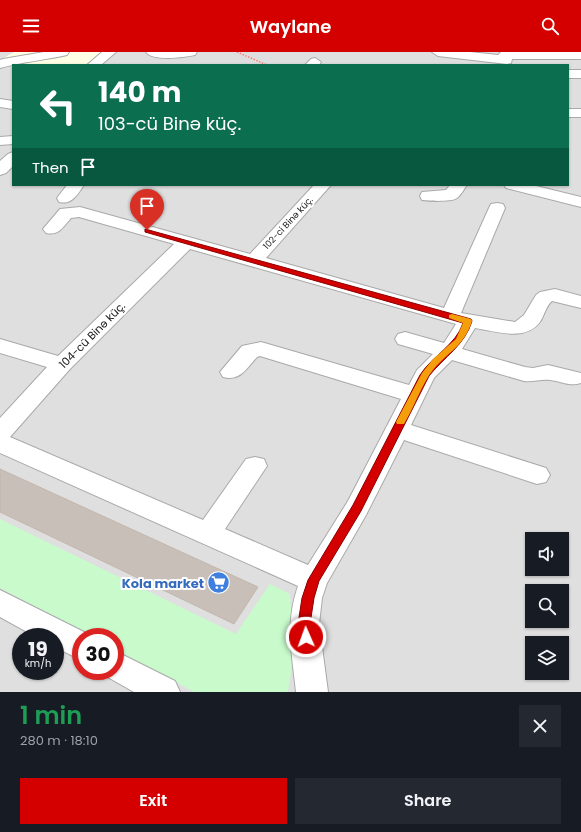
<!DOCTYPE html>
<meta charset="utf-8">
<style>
body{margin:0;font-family:Poppins,sans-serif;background:#242831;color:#f1f3f6;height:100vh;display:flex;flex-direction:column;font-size:15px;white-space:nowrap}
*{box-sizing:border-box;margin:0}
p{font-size:13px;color:#9ea1a6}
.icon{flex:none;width:22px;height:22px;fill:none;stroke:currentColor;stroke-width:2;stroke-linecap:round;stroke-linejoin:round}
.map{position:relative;height:640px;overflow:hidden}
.sheet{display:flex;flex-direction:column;background:#171b24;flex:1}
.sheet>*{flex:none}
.top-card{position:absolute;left:12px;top:12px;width:557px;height:122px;border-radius:0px;box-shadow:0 1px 3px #0004;background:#0b6e4f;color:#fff;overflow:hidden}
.tools{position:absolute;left:525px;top:480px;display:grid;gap:8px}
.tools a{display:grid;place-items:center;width:44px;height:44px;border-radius:0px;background:#171b24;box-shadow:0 1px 3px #0004;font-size:20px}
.speed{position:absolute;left:12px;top:576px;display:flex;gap:8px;font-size:20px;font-weight:700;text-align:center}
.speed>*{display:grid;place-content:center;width:52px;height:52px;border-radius:50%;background:#171b24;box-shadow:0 1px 3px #0004;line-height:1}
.speed small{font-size:10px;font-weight:400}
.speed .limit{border:6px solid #d22;background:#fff;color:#111}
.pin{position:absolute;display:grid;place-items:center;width:34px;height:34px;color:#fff;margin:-41px -17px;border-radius:50% 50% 50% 0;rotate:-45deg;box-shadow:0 0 4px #0007}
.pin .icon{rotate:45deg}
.me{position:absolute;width:44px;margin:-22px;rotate:358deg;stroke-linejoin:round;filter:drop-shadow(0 0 3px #0008)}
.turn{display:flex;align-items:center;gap:14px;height:84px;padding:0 20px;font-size:18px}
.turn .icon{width:52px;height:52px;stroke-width:2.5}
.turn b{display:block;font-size:28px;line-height:34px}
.then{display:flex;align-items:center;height:38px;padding:0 20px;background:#0003;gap:8px;font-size:15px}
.round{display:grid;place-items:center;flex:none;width:42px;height:42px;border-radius:0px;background:#242831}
.head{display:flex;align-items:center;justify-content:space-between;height:68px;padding:0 20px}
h1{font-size:24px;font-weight:600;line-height:30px;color:#1e9e55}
.cta{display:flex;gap:8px;margin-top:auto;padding:8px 20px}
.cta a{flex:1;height:46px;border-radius:0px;background:#d40000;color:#fff;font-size:16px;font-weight:600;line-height:46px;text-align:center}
.cta a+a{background:#242831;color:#f1f3f6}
header{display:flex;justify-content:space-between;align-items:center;height:52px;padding:0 20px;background:#d40000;color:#fff;font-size:18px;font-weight:600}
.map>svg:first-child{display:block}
.residential{fill:#e0dfdf;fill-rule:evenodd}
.education{fill:#ffffe5}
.park{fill:#c8facc}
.building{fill:#c7bfb8;stroke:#c4b6ab}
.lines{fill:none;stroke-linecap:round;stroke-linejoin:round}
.minor-casing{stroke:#a9a9a9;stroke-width:2}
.path{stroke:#fa8072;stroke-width:1.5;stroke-dasharray:1.5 1.5;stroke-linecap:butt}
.minor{fill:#fff;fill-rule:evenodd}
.route{fill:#d40000;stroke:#8a0000}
.slow{fill:#f59e0b}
.labels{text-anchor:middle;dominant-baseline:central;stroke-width:4;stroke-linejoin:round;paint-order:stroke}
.far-street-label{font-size:9px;fill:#222;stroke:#fff}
.street-label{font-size:11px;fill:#222;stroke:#fff}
.near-shop-label{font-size:13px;font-weight:bold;fill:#366cbe;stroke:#fff;text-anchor:end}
</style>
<header><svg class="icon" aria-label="menu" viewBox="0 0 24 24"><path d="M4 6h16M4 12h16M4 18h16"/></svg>Waylane<svg class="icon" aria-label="search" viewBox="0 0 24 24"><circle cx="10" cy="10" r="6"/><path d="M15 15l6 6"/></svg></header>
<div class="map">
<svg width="581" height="640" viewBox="0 0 581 640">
<rect width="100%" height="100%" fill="#f2efe9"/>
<path class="residential" d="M0,0H581V640H0ZM13,13H568V133H13ZM532,487H562V517H532ZM532,539H562V569H532ZM21,585H55V619H21ZM81,585H115V619H81ZM532,591H562V621H532Z"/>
<polygon class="education" points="14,0 105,0 88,13 13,13 0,11 0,8"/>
<polygon class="park" points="0,467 236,582 270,532 290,542 294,601 288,640 194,640 115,597 115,585 92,585 0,536"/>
<polygon class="building" points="0,417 258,535 234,572 0,460"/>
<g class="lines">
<defs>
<g id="minor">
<path d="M44,0H69L67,3C45,8 22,10 0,16V8L3,7Z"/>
<polygon points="102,0 116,0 101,13 87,13"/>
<path d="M146,0H197L195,3C185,5 153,10 146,0Z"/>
<polygon points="432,0 470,0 498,3 501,0 581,0 581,7 512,7 511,11 507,12 438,4"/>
<polygon points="315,6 321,10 319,13 305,13 311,7"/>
<rect x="568" y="18" width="13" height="8"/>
<polygon points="0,47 13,49 13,57 0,55"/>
<rect x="568" y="57" width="13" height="8"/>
<polygon points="13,84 13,92 0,93 0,85"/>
<polygon points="13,100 13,114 6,121 0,123 0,109 8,102"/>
<path d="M67,133H84C77,143 72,153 59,150L57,146Z"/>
<path d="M314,133H331L266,206L444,256L489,156L491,152L497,151L503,152L505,156L461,261L515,270L524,263L536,243L540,240L555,237L581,244V256L552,249C546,254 544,264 540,270C525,290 495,279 475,276L462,297L525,315L533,316L548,313L581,321V331C570,335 561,329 550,328C541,327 533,330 524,329L452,308L434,326L411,373L546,416L550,423L546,430L537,432L404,388L366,463L327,531L322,546L319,572L328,640H296C292,602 285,571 298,534L0,401V366L47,315L0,301V287L58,304L174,192L79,165L71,166C63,175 59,184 46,181L43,177L60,157L80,155L250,202ZM190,197L456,272L444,291L405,280L398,282L395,287L398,292L433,302L417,318L409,333L261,290L242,294L220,320L223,325C240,330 247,316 257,305L260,304L401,347L348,449L308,513L225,477L267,414L264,407L255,405L246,407L203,468L10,385L70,317Z"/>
<path d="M450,133H467C464,137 461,143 457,146C452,150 429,149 422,148L420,144L422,140L446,138Z"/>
<polygon points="504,133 532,133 581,145 581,155 506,136"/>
<polygon points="0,538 92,584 81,585 81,608 55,595 55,585 36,585 0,565"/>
<polygon points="115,599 175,629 180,640 134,640 104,623 102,619 115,619"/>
</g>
</defs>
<use href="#minor" class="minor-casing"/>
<polyline class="path" points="237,0 267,13"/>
<use href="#minor" class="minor"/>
</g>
<path class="route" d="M145,177L471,267L472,269C465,293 444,305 429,324L361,459L319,529L314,546L310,572L312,585L310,589L306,591L301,589L298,572L302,546L308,528L353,453L420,323C433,303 456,293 463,271L145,180Z"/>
<path class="slow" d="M452,262L471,267L472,269C463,298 442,302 428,325C419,340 413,357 404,372H397L396,370L422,321L433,307L456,287L463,271L449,266V263Z"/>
<defs>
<symbol id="supermarket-disc" viewBox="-11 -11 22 22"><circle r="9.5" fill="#3f7fe0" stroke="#fff"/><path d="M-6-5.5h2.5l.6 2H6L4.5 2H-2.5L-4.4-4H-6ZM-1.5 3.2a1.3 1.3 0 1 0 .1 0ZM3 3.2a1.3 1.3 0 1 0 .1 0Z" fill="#fff"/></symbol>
</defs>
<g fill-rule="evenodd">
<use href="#supermarket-disc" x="206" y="518" width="25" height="25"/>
</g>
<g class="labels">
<g class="far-street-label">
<text transform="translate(288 171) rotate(-47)">102-ci Binə küç.</text>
</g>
<g class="street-label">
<text transform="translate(92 283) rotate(-45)">104-cü Binə küç.</text>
</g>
<g class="near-shop-label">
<text x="204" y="531">Kola market</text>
</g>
</g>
</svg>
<div class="tools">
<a><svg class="icon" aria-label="sound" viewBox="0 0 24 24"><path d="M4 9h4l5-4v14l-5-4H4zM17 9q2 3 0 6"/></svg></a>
<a><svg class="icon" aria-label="search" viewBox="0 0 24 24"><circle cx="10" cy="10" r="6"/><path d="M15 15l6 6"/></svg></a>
<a><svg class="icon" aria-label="layers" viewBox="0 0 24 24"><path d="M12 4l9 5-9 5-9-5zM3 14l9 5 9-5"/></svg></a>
</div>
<div class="speed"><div>19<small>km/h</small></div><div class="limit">30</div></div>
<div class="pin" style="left:147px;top:178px;background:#d93025"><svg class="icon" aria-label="arrive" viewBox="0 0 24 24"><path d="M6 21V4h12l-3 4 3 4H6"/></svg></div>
<svg class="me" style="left:306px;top:585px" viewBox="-20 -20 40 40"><circle r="17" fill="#d40000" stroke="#fff" stroke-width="3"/><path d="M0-11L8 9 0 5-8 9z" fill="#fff"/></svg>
<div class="top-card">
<div class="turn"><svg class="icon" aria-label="left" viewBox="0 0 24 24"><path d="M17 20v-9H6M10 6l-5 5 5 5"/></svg><div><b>140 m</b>103-cü Binə küç.</div></div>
<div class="then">Then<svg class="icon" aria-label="arrive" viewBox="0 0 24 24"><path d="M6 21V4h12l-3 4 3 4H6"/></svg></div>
</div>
</div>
<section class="sheet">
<div class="head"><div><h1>1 min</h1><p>280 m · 18:10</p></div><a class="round"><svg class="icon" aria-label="close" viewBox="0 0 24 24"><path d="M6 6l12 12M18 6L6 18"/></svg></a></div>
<div class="cta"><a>Exit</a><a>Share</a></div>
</section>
